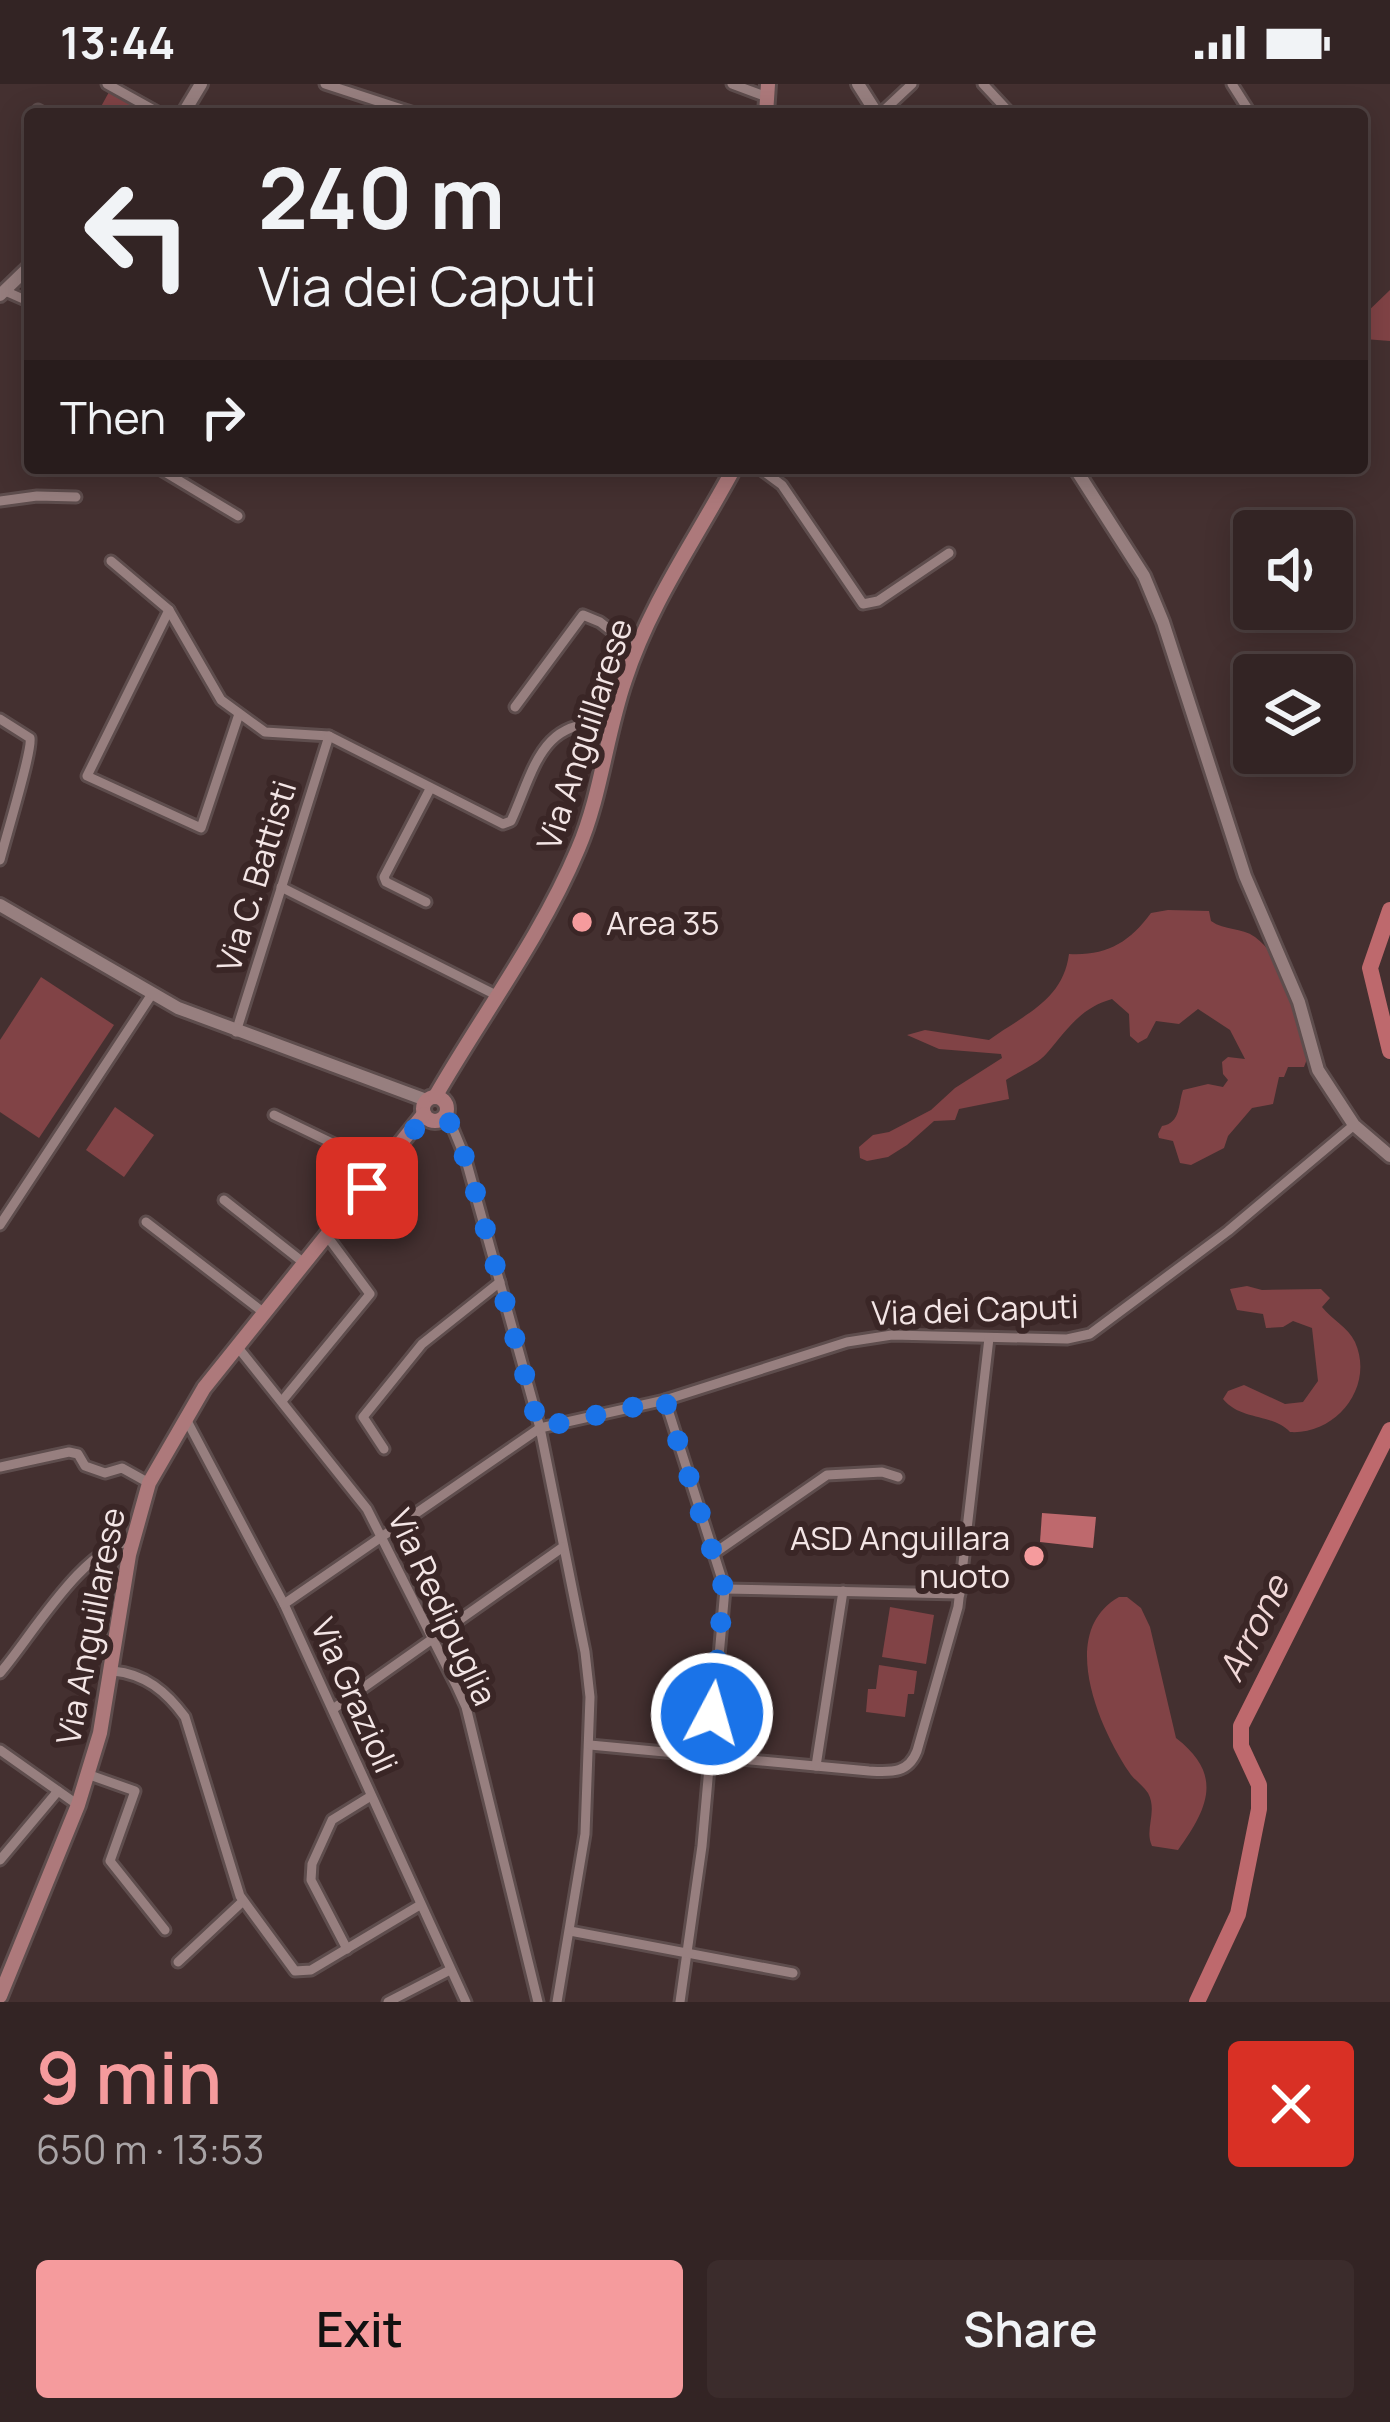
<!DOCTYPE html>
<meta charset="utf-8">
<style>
body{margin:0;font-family:Manrope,sans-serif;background:#3b2c2c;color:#f1f3f6;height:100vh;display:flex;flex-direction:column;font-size:45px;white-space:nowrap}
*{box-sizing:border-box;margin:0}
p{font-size:39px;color:#a9a4a6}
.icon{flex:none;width:66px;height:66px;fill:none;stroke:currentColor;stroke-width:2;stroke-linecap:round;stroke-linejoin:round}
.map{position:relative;height:1918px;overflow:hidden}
.panel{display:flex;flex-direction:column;background:#332424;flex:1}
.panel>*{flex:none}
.top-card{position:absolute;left:24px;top:24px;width:1344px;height:366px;border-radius:12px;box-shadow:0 6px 30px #0003,0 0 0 3px #4e4141;background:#332424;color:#f1f3f6;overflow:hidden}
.controls{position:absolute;left:1233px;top:426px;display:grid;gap:24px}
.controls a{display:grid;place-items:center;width:120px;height:120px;border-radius:12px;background:#332424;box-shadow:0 6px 30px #0003,0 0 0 3px #4e4141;font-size:60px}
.pin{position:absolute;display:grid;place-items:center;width:102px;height:102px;color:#fff;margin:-51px;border-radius:24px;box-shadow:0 6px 18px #0006}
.me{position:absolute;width:132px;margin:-66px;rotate:6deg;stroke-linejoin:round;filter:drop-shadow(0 0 9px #0008)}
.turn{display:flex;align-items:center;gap:42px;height:252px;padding:0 36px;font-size:54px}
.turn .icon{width:156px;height:156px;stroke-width:2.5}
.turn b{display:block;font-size:84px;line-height:102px}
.then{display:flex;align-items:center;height:114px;padding:0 36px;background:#0003;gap:24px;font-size:45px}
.round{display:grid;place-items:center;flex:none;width:126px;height:126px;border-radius:12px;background:#3b2c2c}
.head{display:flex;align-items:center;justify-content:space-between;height:204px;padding:0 36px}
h1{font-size:72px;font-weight:600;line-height:90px;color:#f59b9d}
.action{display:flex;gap:24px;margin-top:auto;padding:24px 36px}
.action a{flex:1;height:138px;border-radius:12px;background:#f59b9d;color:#111;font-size:48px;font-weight:600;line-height:138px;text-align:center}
.action a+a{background:#3b2c2c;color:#f1f3f6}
.status{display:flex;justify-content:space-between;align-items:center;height:84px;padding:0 60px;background:#332424;direction:ltr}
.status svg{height:33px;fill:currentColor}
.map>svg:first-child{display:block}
.green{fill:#814346}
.water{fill:#be696d}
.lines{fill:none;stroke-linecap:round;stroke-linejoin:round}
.river{stroke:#be696d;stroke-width:16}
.minor-casing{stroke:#5e4d4d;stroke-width:15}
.tertiary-casing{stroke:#5e4d4d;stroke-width:18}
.secondary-casing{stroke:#5e4d4d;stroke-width:20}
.minor{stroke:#977f7f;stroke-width:9}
.tertiary{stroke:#977f7f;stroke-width:12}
.secondary{stroke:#ad797b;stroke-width:14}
.route{stroke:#1a73e8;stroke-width:21;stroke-dasharray:0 37.8}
.poi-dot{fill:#f59b9d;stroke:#3a2626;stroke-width:4.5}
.labels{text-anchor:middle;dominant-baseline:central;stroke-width:12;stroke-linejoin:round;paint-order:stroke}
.street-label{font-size:33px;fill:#f3e5e5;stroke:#3a2626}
.poi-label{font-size:33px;fill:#f3e5e5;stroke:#3a2626;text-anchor:start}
.water-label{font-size:36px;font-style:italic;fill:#f1d8d8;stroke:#3a2626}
</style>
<div class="status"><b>13:44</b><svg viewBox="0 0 49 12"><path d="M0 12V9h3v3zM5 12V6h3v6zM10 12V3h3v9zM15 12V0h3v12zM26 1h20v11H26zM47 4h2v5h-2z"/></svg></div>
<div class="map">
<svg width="1390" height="1918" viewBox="0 0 1390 1918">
<rect width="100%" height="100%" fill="#443030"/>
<g class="green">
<polygon points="109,8 153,30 97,30"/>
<polygon points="1390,206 1390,257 1364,255 1362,233"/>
<path d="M1168,826L1209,827L1211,837C1225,847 1241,843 1255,853C1291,880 1296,935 1307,975L1304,983H1288L1284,993H1279L1273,1020L1252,1024L1228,1052L1224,1064L1191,1081L1180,1079L1173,1057L1159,1054L1158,1050L1162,1042C1181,1039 1178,1020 1183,1006L1208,1000L1223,1003L1228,996L1223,990L1222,978L1228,973L1245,975L1230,946L1198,925L1179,940L1156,937L1147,954L1138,959L1130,952L1129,930L1112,915C1080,924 1067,946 1047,969C1038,980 1018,988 1006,996L1009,1015L959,1025L955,1036L934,1037L907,1061L888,1073L867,1077L860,1074L859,1063L873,1051L889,1048L931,1026L955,1004L1002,974L1001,970L939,965L907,951L925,946L989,956C1023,931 1063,917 1069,870C1106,872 1129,859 1151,829Z"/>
<polygon points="41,893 114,941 39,1054 0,1028 0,956"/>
<polygon points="115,1023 154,1051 124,1093 86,1066"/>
<path d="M1247,1202L1262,1206L1321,1205L1330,1214L1322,1223C1332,1236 1348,1243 1355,1258C1375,1303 1336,1351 1290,1348C1272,1329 1241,1337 1223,1315L1228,1307L1244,1301L1285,1320L1303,1318L1318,1297L1312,1244L1293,1237L1283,1243L1266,1244L1263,1230L1237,1226L1230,1205Z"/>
<path d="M1119,1513H1127L1141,1524L1150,1543L1176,1654C1224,1691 1208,1724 1178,1766L1152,1762C1144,1745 1158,1728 1148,1709C1143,1701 1134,1696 1129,1688C1099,1643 1057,1548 1119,1513Z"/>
<polygon points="890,1523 934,1531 926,1580 882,1573"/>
<polygon points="879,1581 917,1587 914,1610 908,1610 905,1633 866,1628 868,1605 876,1605"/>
</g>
<polygon class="water" points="1042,1429 1096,1433 1093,1464 1040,1458"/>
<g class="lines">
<g class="river">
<polyline points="1390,826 1370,884 1390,967"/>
<polyline points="1197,1918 1238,1830 1259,1725 1259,1701 1241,1662 1241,1642 1390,1346"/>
</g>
<defs>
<g id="minor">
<polyline points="107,0 161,30"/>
<polyline points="325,0 417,30"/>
<polyline points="732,0 767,13"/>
<polyline points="983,0 1011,30"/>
<polyline points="1232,0 1251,30"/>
<polyline points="38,26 45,30"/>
<polyline points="880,30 912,0"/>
<polyline points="5,207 30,218"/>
<polyline points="158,384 238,432"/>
<polyline points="759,384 782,401 863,520 878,517 949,469"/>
<polyline points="0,417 37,412 76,413"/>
<path d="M111,477L169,526L221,616L265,648L329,652L503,740L511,737C535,684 541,632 612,640"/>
<polyline points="169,526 87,692 201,744 239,630"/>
<polyline points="515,623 583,531 600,538 636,566"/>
<path d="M0,635L30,654C33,665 5,756 0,776"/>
<polyline points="281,803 496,911"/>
<polyline points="426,818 386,798 384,793 430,705"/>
<polyline points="236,948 329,652"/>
<polyline points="447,1030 466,1076 540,1344 585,1568 590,1613 585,1750 557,1918"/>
<polyline points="274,1031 382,1083"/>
<polyline points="224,1116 304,1179"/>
<polyline points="146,1138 263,1228"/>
<polyline points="0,1141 152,910"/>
<polyline points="236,1261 367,1425 456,1601 466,1623 538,1918"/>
<polyline points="665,1316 725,1505 702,1762 680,1918"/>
<polyline points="282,1317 370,1210 327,1152"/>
<polyline points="185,1333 284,1520 466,1918"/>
<polyline points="384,1365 363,1333 422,1260 500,1198"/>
<polyline points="0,1383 69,1368 78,1370 85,1382 105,1389 122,1384 149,1399"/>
<polyline points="713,1470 827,1391 882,1388 898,1393"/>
<polyline points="725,1505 960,1510"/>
<polyline points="284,1520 540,1344 665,1316 847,1258 892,1251 1067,1255 1090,1250 1228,1147 1354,1041"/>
<path d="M113,1587C145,1590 166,1607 185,1633L240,1812L295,1887L311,1886L420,1821"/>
<path d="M0,1589C29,1556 86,1458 132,1458"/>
<polyline points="333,1625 563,1463"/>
<path d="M590,1661L869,1687C891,1688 908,1690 917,1667L958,1523L989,1254"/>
<polyline points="0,1666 78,1721"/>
<polyline points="816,1682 843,1507"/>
<polyline points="87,1690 135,1707 110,1777 165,1846"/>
<polyline points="0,1776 58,1707"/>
<polyline points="570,1847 793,1889"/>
<polyline points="347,1865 311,1796 312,1780 332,1736 371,1712"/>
<polyline points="178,1878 242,1818"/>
<polyline points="388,1918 450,1886"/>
</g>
<g id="tertiary">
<polyline points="858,0 877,30"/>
<polyline points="183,30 201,0"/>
<polyline points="0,211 30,182"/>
<polyline points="1075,384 1144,492 1163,538 1245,792 1299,918 1318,986 1354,1041 1390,1072"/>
<polyline points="0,821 178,924 426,1016"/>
</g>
<g id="secondary">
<polyline points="766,30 768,0"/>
<circle cx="435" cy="1025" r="12"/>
<path d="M435,1013C482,931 541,853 578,765C601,712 606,651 625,596C650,519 696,455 734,384"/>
<polyline points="0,1912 78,1721 100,1649 129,1471 149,1399 204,1304 424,1030"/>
</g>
</defs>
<use href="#minor" class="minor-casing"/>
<use href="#tertiary" class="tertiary-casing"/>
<use href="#secondary" class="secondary-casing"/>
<use href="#minor" class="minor"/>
<use href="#tertiary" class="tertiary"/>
<use href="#secondary" class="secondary"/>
</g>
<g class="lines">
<polyline class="route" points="367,1104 418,1041 430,1037 452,1039 470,1088 539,1344 665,1316 724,1505 712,1630"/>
</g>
<g class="poi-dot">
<circle cx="582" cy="838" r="12"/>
<circle cx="1034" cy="1472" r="12"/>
</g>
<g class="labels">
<g class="street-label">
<text transform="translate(584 650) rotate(-72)">Via Anguillarese</text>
<text transform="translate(256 792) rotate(-73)">Via C. Battisti</text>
<text transform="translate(975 1225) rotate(-2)">Via dei Caputi</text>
<text transform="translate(443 1523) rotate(65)">Via Redipuglia</text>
<text transform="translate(90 1542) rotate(-79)">Via Anguillarese</text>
<text transform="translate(355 1611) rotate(66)">Via Grazioli</text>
</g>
<g class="poi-label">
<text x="606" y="838">Area 35</text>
<text x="1010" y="1453" text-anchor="end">ASD Anguillara<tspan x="1010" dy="38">nuoto</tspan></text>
</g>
<g class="water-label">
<text transform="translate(1253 1544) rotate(-63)">Arrone</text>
</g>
</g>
</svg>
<div class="controls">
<a><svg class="icon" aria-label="sound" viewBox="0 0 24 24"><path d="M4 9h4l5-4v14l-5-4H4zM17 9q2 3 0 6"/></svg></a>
<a><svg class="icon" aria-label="layers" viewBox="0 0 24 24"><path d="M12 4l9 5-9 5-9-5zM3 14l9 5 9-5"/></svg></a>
</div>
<div class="pin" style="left:367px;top:1104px;background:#d93025"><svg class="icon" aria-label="arrive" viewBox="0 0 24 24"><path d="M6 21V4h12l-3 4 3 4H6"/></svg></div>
<svg class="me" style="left:712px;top:1630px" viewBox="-20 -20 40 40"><circle r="17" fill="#1a73e8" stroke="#fff" stroke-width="3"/><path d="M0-11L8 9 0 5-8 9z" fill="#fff"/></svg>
<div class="top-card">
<div class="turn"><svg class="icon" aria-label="left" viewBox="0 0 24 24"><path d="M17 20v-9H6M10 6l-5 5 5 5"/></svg><div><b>240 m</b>Via dei Caputi</div></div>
<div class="then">Then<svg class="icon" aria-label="right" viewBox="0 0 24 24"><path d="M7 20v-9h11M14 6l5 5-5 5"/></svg></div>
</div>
</div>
<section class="panel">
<div class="head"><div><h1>9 min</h1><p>650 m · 13:53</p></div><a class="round" style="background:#d93025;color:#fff"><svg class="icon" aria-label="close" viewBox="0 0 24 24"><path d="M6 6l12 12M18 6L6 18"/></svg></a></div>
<div class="action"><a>Exit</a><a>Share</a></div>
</section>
